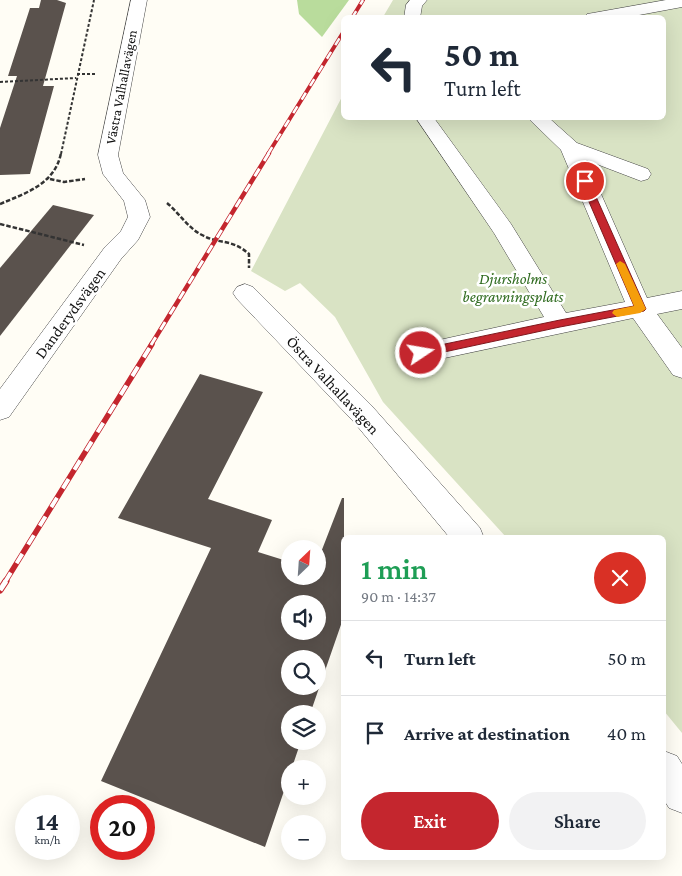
<!DOCTYPE html>
<meta charset="utf-8">
<style>
body{margin:0;font-family:"Crimson Pro",serif;background:#f2f2f3;color:#1f2937;height:100vh;display:flex;flex-direction:column;font-size:19px;white-space:nowrap}
*{box-sizing:border-box;margin:0}
p{font-size:16px;color:#747a83}
.icon{flex:none;width:28px;height:28px;fill:none;stroke:currentColor;stroke-width:2;stroke-linecap:round;stroke-linejoin:round}
.map{position:relative;flex:1;overflow:hidden}
.panel{position:absolute;left:341px;top:535px;width:325px;height:325px;display:flex;flex-direction:column;background:#fff;border-radius:8px;box-shadow:0 5px 20px #0002}
.panel>*{flex:none}
.top-card{position:absolute;left:341px;top:15px;width:325px;height:105px;border-radius:8px;box-shadow:0 5px 20px #0002;background:#fff;color:#1f2937;overflow:hidden}
.needle{width:32px;rotate:25deg}
.tools{position:absolute;left:281px;top:540px;display:grid;gap:10px}
.tools a{display:grid;place-items:center;width:45px;height:45px;border-radius:50%;background:#fff;box-shadow:0 5px 20px #0002;font-size:25px}
.speed{position:absolute;left:15px;top:795px;display:flex;gap:10px;font-size:25px;font-weight:700;text-align:center}
.speed>*{display:grid;place-content:center;width:65px;height:65px;border-radius:50%;background:#fff;box-shadow:0 5px 20px #0002;line-height:1}
.speed small{font-size:12px;font-weight:400}
.speed .limit{border:8px solid #d22;background:#fff;color:#111}
.pin{position:absolute;display:grid;place-items:center;width:42px;height:42px;color:#fff;margin:-21px;border:2px solid #fff;border-radius:50%;box-shadow:0 1px 5px #0007}
.me{position:absolute;width:55px;margin:-28px;rotate:78deg;stroke-linejoin:round;filter:drop-shadow(0 0 4px #0008)}
.turn{display:flex;align-items:center;gap:18px;height:105px;padding:0 20px;font-size:22px}
.turn .icon{width:65px;height:65px;stroke-width:2.5}
.turn b{display:block;font-size:35px;line-height:42px}
.round{display:grid;place-items:center;flex:none;width:52px;height:52px;border-radius:26px;background:#f2f2f3}
.head{display:flex;align-items:center;justify-content:space-between;height:85px;padding:0 20px}
h1{font-size:30px;font-weight:600;line-height:38px;color:#1e9e55}
.button{display:flex;gap:10px;margin-top:auto;padding:10px 20px}
.button a{flex:1;height:58px;border-radius:30px;background:#c4262e;color:#fff;font-size:20px;font-weight:600;line-height:58px;text-align:center}
.button a+a{background:#f2f2f3;color:#1f2937}
ul{padding:0;list-style:none}
li{display:flex;align-items:center;gap:15px;height:75px;padding:0 20px;border-top:1px solid #e0e1e3}
li div{flex:1}
li b{display:block;font-size:19px}
li em{font-style:normal}
.map>svg:first-child{display:block}
.forest{fill:#b9dc9c}
.cemetery{fill:#d9e3c4}
.building{fill:#5a524d;fill-rule:evenodd}
.lines{fill:none;stroke-linecap:round;stroke-linejoin:round}
.minor-casing{stroke:#444;stroke-width:1}
.path-far1{stroke:#333;stroke-width:2;stroke-dasharray:3 2;stroke-linecap:butt}
.path{stroke:#333;stroke-width:2.5;stroke-dasharray:4.5 2;stroke-linecap:butt}
.minor{fill:#fff;fill-rule:evenodd}
.rail-far3-casing{stroke:#c4262e;stroke-width:4}
.rail-far2-casing{stroke:#c4262e;stroke-width:4.5}
.rail-far1-casing{stroke:#c4262e;stroke-width:5.5}
.rail-casing{stroke:#c4262e;stroke-width:7}
.rail-far3{stroke:#fff;stroke-width:2.5;stroke-dasharray:8;stroke-linecap:butt}
.rail-far2{stroke:#fff;stroke-width:3;stroke-dasharray:9;stroke-linecap:butt}
.rail-far1{stroke:#fff;stroke-width:4;stroke-dasharray:11;stroke-linecap:butt}
.rail{stroke:#fff;stroke-width:5;stroke-dasharray:14;stroke-linecap:butt}
.route{fill:#c4262e;stroke:#7f191e}
.slow{fill:#f59e0b}
.labels{text-anchor:middle;dominant-baseline:central;stroke-width:5;stroke-linejoin:round;paint-order:stroke}
.far-street-label{font-size:14px;fill:#111;stroke:#fff}
.park-label{font-size:16px;font-style:italic;fill:#2f6b1f;stroke:#fff}
.street-label{font-size:16px;fill:#111;stroke:#fff}
</style>
<div class="map">
<svg width="682" height="876" viewBox="0 0 682 876">
<rect width="100%" height="100%" fill="#fffdf5"/>
<polygon class="forest" points="297,0 349,0 322,37 299,14"/>
<polygon class="cemetery" points="393,0 682,0 682,733 664,711 664,538 506,537 383,402 335,317 300,283 285,291 251,271 344,93 344,118 664,118 664,18 383,17"/>
<g class="building">
<polygon points="41,0 57,0 66,3 43,86 54,86 30,174 0,175 0,128 17,76 8,76 30,8 39,8"/>
<polygon points="53,205 94,215 0,336 0,268"/>
<path d="M200,374L263,392L208,499L272,520L258,552L290,562V576H318V560L342,498H344V616L310,714H290V741H301L265,847L101,781L211,548L118,518ZM290,604H318V631H290ZM290,659H318V686H290Z"/>
</g>
<g class="lines">
<defs>
<g id="minor">
<polygon points="131,0 147,0 118,155 123,173 145,200 150,217 138,240 121,259 9,417 0,420 0,389 105,247 121,231 128,217 124,201 103,174 98,155"/>
<polygon points="410,0 427,0 422,6 420,18 404,18 406,5"/>
<polygon points="666,0 682,0 682,7 623,18 585,18 587,14 593,13"/>
<polygon points="416,118 434,118 511,224 566,313 625,302 561,150 528,118 549,118 577,143 648,169 651,174 648,179 641,181 586,160 647,298 682,291 682,309 657,314 682,348 682,378 673,375 633,318 421,363 412,360 408,353 412,346 544,317 494,233"/>
<polygon points="245,284 253,287 371,405 480,528 484,538 450,538 353,421 237,299 233,293 237,287"/>
<polygon points="664,751 677,756 682,764 682,813 669,808 664,800"/>
</g>
</defs>
<use href="#minor" class="minor-casing"/>
<g class="path-far1">
<polyline points="77,74 96,74"/>
<polyline points="0,82 76,78"/>
<polyline points="61,154 94,0"/>
</g>
<g class="path">
<polyline points="50,179 64,182 85,179"/>
<path d="M167,203C179,213 188,228 202,235C220,245 231,238 249,254V268"/>
<path d="M0,204C26,193 55,184 61,153"/>
<polyline points="0,224 84,245"/>
</g>
<use href="#minor" class="minor"/>
<defs>
<g id="rail-far3">
<polyline points="352,18 363,0"/>
<polyline points="268,154 344,31"/>
</g>
<polyline id="rail-far2" points="151,345 269,153"/>
<polyline id="rail-far1" points="5,582 152,344"/>
<polyline id="rail" points="0,590 6,581"/>
</defs>
<use href="#rail-far3" class="rail-far3-casing"/>
<use href="#rail-far2" class="rail-far2-casing"/>
<use href="#rail-far1" class="rail-far1-casing"/>
<use href="#rail" class="rail-casing"/>
<use href="#rail-far3" class="rail-far3"/>
<use href="#rail-far2" class="rail-far2"/>
<use href="#rail-far1" class="rail-far1"/>
<use href="#rail" class="rail"/>
</g>
<polygon class="route" points="585,178 589,181 646,309 644,311 560,327 421,357 417,356 416,353 421,349 560,320 634,306 580,181"/>
<polygon class="slow" points="620,261 625,264 646,309 640,313 617,317 612,313 614,310 634,306 616,264"/>
<g class="labels">
<g class="far-street-label">
<text transform="translate(121 87) rotate(-79)">Västra Valhallavägen</text>
</g>
<g class="park-label">
<text x="513" y="278">Djursholms<tspan x="513" dy="18">begravningsplats</tspan></text>
</g>
<g class="street-label">
<text transform="translate(70 313) rotate(-54)">Danderydsvägen</text>
<text transform="translate(333 385) rotate(47)">Östra Valhallavägen</text>
</g>
</g>
</svg>
<div class="tools">
<a><svg class="needle" viewBox="-14 -14 28 28"><path d="M0-13l5 13h-10z" fill="#e53935"/><path d="M0 13l5-13h-10z" fill="#747a83"/></svg></a>
<a><svg class="icon" aria-label="sound" viewBox="0 0 24 24"><path d="M4 9h4l5-4v14l-5-4H4zM17 9q2 3 0 6"/></svg></a>
<a><svg class="icon" aria-label="search" viewBox="0 0 24 24"><circle cx="10" cy="10" r="6"/><path d="M15 15l6 6"/></svg></a>
<a><svg class="icon" aria-label="layers" viewBox="0 0 24 24"><path d="M12 4l9 5-9 5-9-5zM3 14l9 5 9-5"/></svg></a>
<a>+</a>
<a>−</a>
</div>
<div class="speed"><div>14<small>km/h</small></div><div class="limit">20</div></div>
<div class="pin" style="left:585px;top:181px;background:#d93025"><svg class="icon" aria-label="arrive" viewBox="0 0 24 24"><path d="M6 21V4h12l-3 4 3 4H6"/></svg></div>
<svg class="me" style="left:421px;top:353px" viewBox="-20 -20 40 40"><circle r="17" fill="#c4262e" stroke="#fff" stroke-width="3"/><path d="M0-11L8 9 0 5-8 9z" fill="#fff"/></svg>
<div class="top-card">
<div class="turn"><svg class="icon" aria-label="left" viewBox="0 0 24 24"><path d="M17 20v-9H6M10 6l-5 5 5 5"/></svg><div><b>50 m</b>Turn left</div></div>
</div>
<section class="panel">
<div class="head"><div><h1>1 min</h1><p>90 m · 14:37</p></div><a class="round" style="background:#d93025;color:#fff"><svg class="icon" aria-label="close" viewBox="0 0 24 24"><path d="M6 6l12 12M18 6L6 18"/></svg></a></div>
<ul>
<li><svg class="icon" aria-label="left" viewBox="0 0 24 24"><path d="M17 20v-9H6M10 6l-5 5 5 5"/></svg><div><b>Turn left</b></div><em>50 m</em></li>
<li><svg class="icon" aria-label="arrive" viewBox="0 0 24 24"><path d="M6 21V4h12l-3 4 3 4H6"/></svg><div><b>Arrive at destination</b></div><em>40 m</em></li>
</ul>
<div class="button"><a>Exit</a><a>Share</a></div>
</section>
</div>
